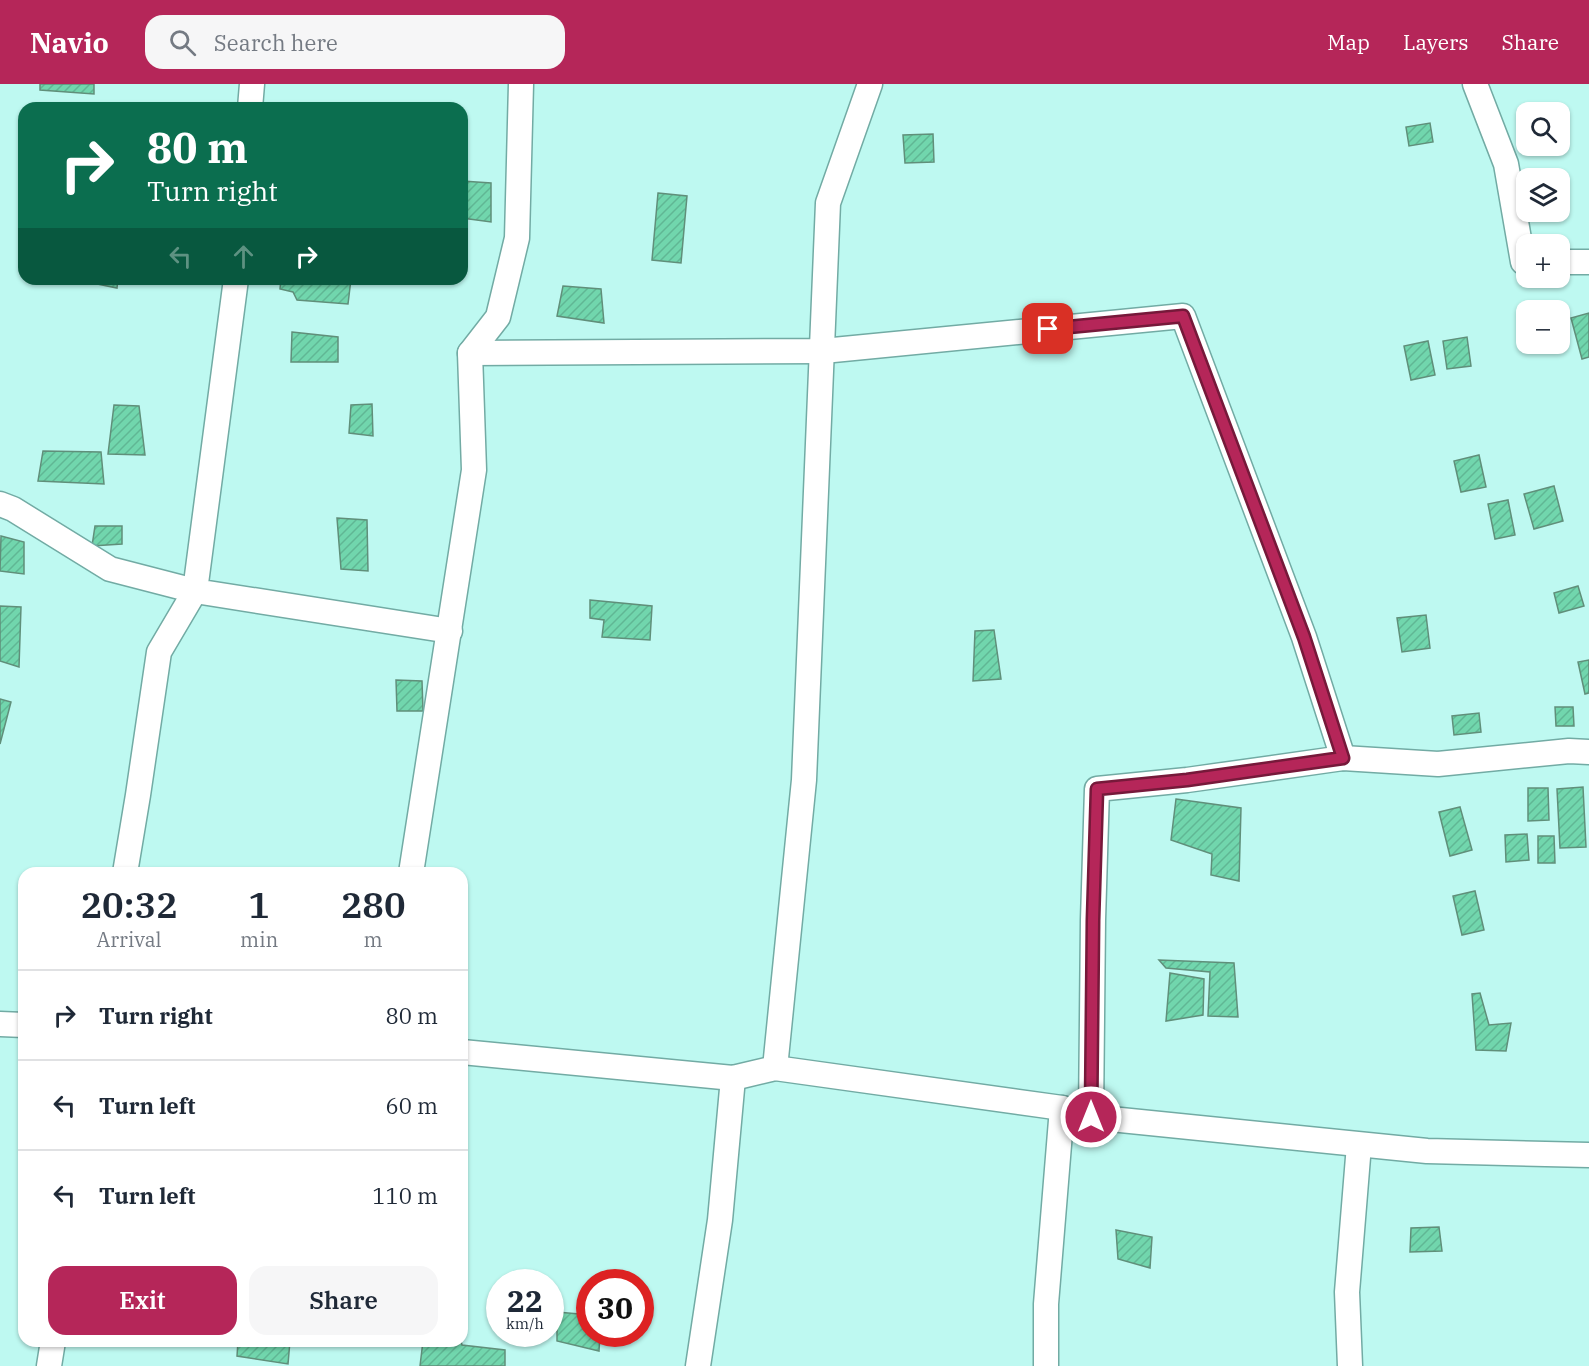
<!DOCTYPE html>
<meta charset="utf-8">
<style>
body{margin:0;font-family:"IBM Plex Serif",serif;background:#f6f6f7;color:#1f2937;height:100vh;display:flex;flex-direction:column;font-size:22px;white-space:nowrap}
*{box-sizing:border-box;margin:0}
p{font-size:20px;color:#747a83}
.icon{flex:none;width:33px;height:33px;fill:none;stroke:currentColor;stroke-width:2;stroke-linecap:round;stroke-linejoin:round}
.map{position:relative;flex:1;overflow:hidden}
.sheet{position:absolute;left:18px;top:783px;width:450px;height:480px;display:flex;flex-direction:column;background:#fff;border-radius:18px;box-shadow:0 2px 4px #0004}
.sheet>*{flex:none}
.guide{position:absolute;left:18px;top:18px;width:450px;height:183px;border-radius:18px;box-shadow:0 2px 4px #0004;background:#0b6e4f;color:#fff;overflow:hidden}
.buttons{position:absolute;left:1516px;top:18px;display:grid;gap:12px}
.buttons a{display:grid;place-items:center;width:54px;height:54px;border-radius:12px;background:#fff;box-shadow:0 2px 4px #0004;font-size:30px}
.speed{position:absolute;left:486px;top:1185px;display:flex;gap:12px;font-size:30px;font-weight:700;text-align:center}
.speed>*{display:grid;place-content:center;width:78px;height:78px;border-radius:50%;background:#fff;box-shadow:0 2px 4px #0004;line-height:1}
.speed small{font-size:15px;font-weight:400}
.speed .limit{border:9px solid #d22;background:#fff;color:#111}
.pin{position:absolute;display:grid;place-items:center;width:51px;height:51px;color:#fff;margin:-26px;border-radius:12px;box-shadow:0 3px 9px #0006}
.me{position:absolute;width:66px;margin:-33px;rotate:0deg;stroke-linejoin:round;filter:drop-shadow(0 0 4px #0008)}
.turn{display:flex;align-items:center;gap:21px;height:126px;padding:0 30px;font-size:27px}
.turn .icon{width:78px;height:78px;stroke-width:2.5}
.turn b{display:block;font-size:42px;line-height:51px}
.lanes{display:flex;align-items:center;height:57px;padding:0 30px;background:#0003;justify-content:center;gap:30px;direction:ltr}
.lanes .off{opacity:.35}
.eta{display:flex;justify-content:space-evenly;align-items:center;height:102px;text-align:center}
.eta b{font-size:36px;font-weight:600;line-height:42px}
.primary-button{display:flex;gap:12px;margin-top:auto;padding:12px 30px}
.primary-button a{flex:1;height:69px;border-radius:18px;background:#b52659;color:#fff;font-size:24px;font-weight:600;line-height:69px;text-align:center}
.primary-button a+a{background:#f6f6f7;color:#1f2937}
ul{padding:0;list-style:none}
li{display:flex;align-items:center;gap:18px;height:90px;padding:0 30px;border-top:2px solid #e0e1e3}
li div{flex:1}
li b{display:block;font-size:22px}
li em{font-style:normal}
header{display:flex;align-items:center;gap:36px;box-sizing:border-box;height:84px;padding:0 30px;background:#b52659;color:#fff}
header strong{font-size:28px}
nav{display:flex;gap:33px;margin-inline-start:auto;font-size:21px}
.search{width:420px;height:54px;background:#f6f6f7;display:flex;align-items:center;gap:15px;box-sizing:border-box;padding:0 21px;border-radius:18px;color:#747a83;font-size:22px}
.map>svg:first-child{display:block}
.building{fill:url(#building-hatch);stroke:#608f7a;stroke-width:1.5}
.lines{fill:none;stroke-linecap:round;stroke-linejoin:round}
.street-casing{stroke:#72aba4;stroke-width:27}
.street{stroke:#fff;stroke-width:24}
.route-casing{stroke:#76193a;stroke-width:15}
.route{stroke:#b52659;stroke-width:10}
</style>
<header>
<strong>Navio</strong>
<div class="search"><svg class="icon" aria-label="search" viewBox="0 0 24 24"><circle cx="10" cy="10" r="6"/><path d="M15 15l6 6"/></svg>Search here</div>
<nav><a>Map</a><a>Layers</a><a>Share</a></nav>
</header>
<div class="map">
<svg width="1589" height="1282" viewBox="0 0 1589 1282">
<defs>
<pattern id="building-hatch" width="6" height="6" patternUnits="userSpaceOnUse" patternTransform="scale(1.5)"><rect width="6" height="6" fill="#71d6ad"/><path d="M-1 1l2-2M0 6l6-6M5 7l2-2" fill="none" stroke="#60b794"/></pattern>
</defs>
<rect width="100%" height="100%" fill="#bef9f1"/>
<g class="building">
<polygon points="40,0 94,0 94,10 40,6"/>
<polygon points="1430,39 1433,58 1409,62 1406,43"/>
<polygon points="933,50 934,78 905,79 903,51"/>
<polygon points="462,97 491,99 491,138 462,134"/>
<polygon points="658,109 687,112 681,179 652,176"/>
<polygon points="87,195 118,195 117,204 87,198"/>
<polygon points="281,195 351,195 348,220 297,216 293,208 280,205"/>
<polygon points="563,202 601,205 604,239 557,232"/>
<polygon points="1589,229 1589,273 1582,275 1571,234"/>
<polygon points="292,248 338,253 338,278 291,278"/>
<polygon points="1467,253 1471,282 1447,285 1443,257"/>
<polygon points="1428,257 1435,291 1411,296 1404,262"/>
<polygon points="372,320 373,352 349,349 351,321"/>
<polygon points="114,321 139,322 145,371 108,370"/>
<polygon points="43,367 101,368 104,400 38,397"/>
<polygon points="1479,371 1486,403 1461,408 1454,377"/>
<polygon points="1554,402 1563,437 1534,445 1524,410"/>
<polygon points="1508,416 1515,451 1495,455 1488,420"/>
<polygon points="337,434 367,436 368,487 341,485"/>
<polygon points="95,442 122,442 122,460 92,462"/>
<polygon points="1,452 24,458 24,490 0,487"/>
<polygon points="1578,502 1584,522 1559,529 1554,509"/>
<polygon points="590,516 652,522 650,556 602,553 604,536 590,534"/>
<polygon points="0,522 21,523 19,583 0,577"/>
<polygon points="1426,531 1430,564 1402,568 1397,534"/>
<polygon points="994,546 1001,595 973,597 975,547"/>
<polygon points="1589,576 1589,609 1585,610 1578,578"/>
<polygon points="396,596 422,597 423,627 397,627"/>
<polygon points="0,615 11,618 0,660"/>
<polygon points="1555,623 1573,623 1574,642 1556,642"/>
<polygon points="1479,629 1481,648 1454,651 1452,632"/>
<polygon points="1583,703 1586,763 1560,764 1557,705"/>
<polygon points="1528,704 1548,704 1549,736 1528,737"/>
<polygon points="1176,715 1241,724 1239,797 1211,791 1212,770 1171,756"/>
<polygon points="1460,723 1472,766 1450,772 1439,728"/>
<polygon points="1527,750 1529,776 1506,778 1505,751"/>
<polygon points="1538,752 1554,752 1555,779 1538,779"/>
<polygon points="1475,807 1484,846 1462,851 1453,812"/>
<polygon points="1159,876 1234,879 1238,933 1208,932 1210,888 1166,884"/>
<polygon points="1170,889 1204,895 1203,931 1166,937"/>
<polygon points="1480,909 1489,941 1511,939 1506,967 1476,966 1472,910"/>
<polygon points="1439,1143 1442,1167 1410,1168 1411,1144"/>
<polygon points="1116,1146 1152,1153 1150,1184 1118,1175"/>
<polygon points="557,1228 590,1231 590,1250 600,1250 599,1267 557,1257"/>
<polygon points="238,1257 290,1257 288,1280 237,1272"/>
<polygon points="423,1257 461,1257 462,1261 505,1266 505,1282 420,1282"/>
</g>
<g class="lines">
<defs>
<g id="street">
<polyline points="1475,0 1506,80 1523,178 1527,178"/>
<polyline points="250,24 252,0"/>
<polyline points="1560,178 1589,178"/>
<polyline points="236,195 195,507 450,547"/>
<polyline points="470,269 823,267 1183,232 1304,553 1343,674"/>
<polyline points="0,420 13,425 110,485 195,507 159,568 138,711 125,789"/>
<polyline points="411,789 474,386 470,269 498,233 517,154 521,0"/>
<polyline points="0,940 24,941"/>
<polyline points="462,968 733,994 775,984 1062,1024 1091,1033 1427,1067 1589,1071"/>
<polyline points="775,984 804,696 828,119 870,0"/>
<polyline points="1091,1033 1093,836 1097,705 1187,696 1343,674 1438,680 1569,667 1589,668"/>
<polyline points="49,1282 53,1257"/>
<polyline points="698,1282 720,1136 733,994"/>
<polyline points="1046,1282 1046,1220 1062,1024"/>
<polyline points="1350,1282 1347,1208 1359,1061"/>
</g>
</defs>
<use href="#street" class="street-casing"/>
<use href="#street" class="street"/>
</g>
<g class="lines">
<defs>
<polyline id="route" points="1048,245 1183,232 1304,553 1343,674 1187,696 1097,705 1093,836 1091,1033"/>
</defs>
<use href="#route" class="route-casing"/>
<use href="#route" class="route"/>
</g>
</svg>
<div class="buttons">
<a><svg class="icon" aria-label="search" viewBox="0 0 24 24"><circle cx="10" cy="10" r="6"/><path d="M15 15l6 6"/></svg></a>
<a><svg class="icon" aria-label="layers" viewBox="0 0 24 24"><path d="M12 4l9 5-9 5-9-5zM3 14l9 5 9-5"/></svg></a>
<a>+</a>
<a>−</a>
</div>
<div class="speed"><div>22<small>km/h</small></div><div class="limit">30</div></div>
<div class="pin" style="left:1048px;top:245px;background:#d93025"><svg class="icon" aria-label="arrive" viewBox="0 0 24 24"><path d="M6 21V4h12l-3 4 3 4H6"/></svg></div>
<svg class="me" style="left:1091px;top:1033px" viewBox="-20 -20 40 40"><circle r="17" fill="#b52659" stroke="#fff" stroke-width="3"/><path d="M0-11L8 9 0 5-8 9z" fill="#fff"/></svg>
<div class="guide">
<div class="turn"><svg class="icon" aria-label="right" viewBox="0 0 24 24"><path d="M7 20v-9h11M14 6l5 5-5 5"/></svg><div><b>80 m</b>Turn right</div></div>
<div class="lanes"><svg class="icon off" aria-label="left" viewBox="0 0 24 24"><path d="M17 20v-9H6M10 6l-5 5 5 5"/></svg><svg class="icon off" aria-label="ahead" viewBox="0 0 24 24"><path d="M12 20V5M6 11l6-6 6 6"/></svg><svg class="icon" aria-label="right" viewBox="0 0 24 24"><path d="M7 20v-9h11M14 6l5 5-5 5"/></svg></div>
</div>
<section class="sheet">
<div class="eta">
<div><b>20:32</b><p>Arrival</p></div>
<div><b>1</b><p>min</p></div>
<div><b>280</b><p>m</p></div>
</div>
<ul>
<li><svg class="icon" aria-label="right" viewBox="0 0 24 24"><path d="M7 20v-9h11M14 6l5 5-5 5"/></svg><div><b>Turn right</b></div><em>80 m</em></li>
<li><svg class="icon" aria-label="left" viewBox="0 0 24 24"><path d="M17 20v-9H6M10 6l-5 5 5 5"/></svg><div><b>Turn left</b></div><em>60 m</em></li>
<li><svg class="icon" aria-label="left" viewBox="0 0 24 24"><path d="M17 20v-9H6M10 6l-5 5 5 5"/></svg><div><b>Turn left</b></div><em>110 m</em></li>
</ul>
<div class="primary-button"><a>Exit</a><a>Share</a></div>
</section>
</div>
